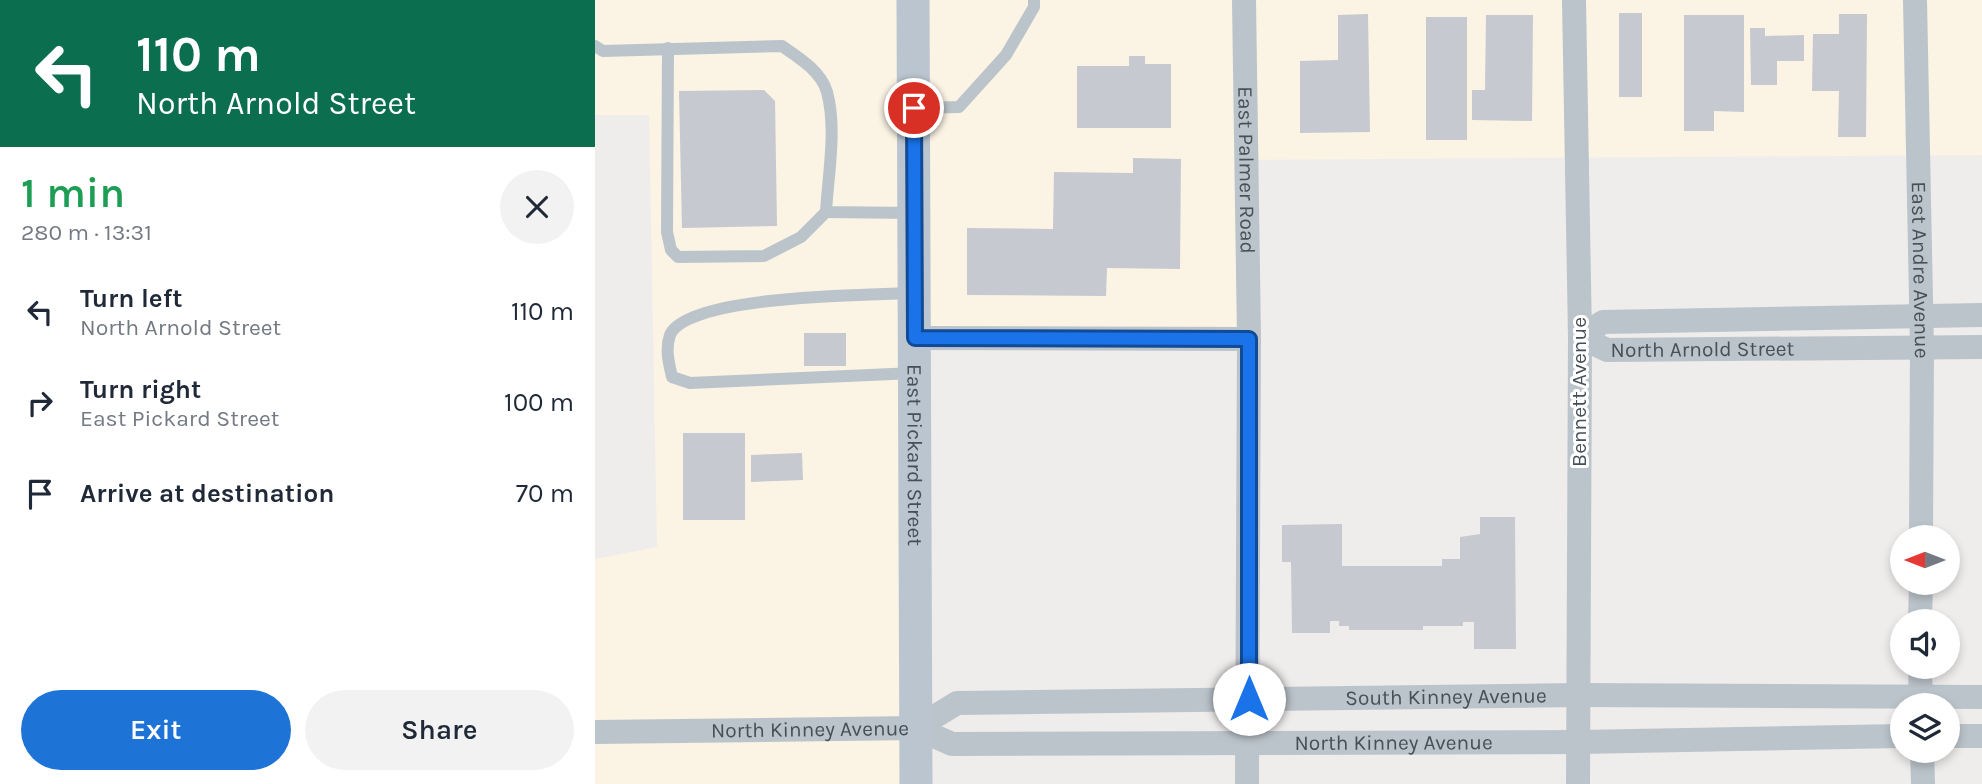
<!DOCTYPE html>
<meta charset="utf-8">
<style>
body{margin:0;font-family:Karla,sans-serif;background:#f2f2f3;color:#1f2937;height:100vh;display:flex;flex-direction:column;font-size:26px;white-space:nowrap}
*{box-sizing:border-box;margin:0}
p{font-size:23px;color:#747a83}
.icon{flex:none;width:38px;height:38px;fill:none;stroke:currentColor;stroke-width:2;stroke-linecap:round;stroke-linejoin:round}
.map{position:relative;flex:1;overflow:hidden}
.sheet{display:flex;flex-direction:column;background:#fff;width:595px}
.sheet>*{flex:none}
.banner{background:#0b6e4f;color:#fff;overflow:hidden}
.needle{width:46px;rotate:270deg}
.fabs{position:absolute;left:1295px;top:525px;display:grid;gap:14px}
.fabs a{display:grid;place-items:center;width:70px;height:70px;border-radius:50%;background:#fff;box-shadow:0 4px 10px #0003;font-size:35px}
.pin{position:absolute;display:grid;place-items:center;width:60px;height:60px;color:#fff;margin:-30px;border:4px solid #fff;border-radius:50%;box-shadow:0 2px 7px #0007}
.me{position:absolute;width:77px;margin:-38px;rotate:0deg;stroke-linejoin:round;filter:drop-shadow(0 0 5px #0008)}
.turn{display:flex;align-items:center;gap:24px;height:147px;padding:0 21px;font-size:32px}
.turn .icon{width:91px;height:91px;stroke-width:2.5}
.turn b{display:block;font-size:49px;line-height:60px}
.round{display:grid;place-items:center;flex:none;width:74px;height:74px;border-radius:37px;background:#f2f2f3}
.overview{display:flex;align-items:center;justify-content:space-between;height:119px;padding:0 21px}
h1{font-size:42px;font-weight:600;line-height:52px;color:#1e9e55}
.cta{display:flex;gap:14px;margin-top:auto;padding:14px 21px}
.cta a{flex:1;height:80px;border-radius:42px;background:#1e74d6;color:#fff;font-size:28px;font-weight:600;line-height:80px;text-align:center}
.cta a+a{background:#f2f2f3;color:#1f2937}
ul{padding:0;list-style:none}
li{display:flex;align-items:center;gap:21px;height:91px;padding:0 21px}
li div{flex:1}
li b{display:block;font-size:26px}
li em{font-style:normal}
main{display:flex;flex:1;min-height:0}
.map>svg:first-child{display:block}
.commercial{fill:#fbf3e4}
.building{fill:#c6c9cf}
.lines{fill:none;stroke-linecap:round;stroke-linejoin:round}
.service{stroke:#bbc4cb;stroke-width:12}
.minor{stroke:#bbc4cb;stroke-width:24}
.secondary{stroke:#bac5d0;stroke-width:33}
.route-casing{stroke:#114b97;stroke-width:18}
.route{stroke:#1a73e8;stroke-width:12}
.labels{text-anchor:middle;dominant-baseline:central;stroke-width:6;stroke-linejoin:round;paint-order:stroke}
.street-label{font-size:21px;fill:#455059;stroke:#fff}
</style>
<main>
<section class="sheet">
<div class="banner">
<div class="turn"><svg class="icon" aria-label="left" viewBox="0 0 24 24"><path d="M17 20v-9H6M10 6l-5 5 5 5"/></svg><div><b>110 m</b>North Arnold Street</div></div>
</div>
<div class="overview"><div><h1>1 min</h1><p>280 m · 13:31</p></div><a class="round"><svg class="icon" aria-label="close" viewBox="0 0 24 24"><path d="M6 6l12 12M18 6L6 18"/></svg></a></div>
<ul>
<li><svg class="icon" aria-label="left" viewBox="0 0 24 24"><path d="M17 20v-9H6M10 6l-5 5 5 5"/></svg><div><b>Turn left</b><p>North Arnold Street</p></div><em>110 m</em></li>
<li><svg class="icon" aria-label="right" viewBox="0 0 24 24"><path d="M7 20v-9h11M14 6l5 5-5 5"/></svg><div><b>Turn right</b><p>East Pickard Street</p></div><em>100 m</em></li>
<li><svg class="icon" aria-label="arrive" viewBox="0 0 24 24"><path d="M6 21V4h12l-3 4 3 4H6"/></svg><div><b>Arrive at destination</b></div><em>70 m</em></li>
</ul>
<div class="cta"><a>Exit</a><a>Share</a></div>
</section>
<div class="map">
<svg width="1387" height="784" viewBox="0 0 1387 784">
<rect width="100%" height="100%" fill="#efecec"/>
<polygon class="commercial" points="0,0 1387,0 1387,155 652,160 654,339 320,338 322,784 0,784 0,559 62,547 54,115 0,115"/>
<g class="building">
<rect x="1024" y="13" width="23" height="84"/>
<polygon points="773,14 775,132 705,133 705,61 743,60 743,15"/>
<polygon points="1244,14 1272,14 1271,137 1243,137 1244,91 1217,91 1218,34 1244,34"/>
<polygon points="891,15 938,15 937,121 877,120 877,90 890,90"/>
<polygon points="1089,15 1149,15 1149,112 1119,111 1119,131 1089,131"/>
<rect x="831" y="17" width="41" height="123"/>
<polygon points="1155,28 1170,28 1170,36 1209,35 1209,61 1182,61 1182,85 1156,85"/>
<polygon points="534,56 550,56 550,64 576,64 576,128 482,128 482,66 534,66"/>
<polygon points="169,90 180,101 182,226 87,228 84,91"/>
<polygon points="538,158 586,159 585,269 512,268 511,296 372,295 372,228 458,229 459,172 538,173"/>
<rect x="209" y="333" width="42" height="33"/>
<rect x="88" y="433" width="62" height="87"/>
<polygon points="207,453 208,480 156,482 156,455"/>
<polygon points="885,517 920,517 921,649 879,649 879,622 868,622 868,626 828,626 828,630 754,630 754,626 744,626 744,621 735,621 735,633 697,633 696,562 687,562 687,525 747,524 747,566 847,566 847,559 865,559 865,537 885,534"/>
</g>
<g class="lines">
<g class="service">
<path d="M0,46L8,51L187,46C203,57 226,71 232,92C242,129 233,175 231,212L319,213"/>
<polyline points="73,48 72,232 76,250 83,257 169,256 206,237 231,212"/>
<polyline points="319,108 364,107 411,55 439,7 439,0"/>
<path d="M317,293C274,295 91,295 75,335C70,349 74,364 77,377L95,383L320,373"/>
</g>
<g class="minor">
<path id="s1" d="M649,0L654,339L652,784"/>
<polyline points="979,0 985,337 983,784"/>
<path id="s2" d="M1320,0L1327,348L1326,537"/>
<path id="s3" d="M1387,315L1008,322L985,337L1012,350L1387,347"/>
<polyline points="320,338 654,339"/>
<polyline points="1325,621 1326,583"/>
<polyline points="1325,667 1326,705"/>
<path id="s4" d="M321,728L362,703L982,695L1387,697"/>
<path id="s5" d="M0,732L321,728L357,744L984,742L1307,736"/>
<polyline points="1353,736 1387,736"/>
<polyline points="1327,751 1328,784"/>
</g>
<path class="secondary" id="s6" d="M318,0L321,784"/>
</g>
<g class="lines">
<defs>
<polyline id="route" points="319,108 320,338 654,339 654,699"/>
</defs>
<use href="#route" class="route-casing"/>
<use href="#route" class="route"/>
</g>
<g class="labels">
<g class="street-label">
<text stroke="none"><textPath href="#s1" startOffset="170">East Palmer Road</textPath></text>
<text stroke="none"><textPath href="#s2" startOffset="270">East Andre Avenue</textPath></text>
<text stroke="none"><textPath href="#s3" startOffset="532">North Arnold Street</textPath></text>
<text transform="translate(984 392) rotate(-90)">Bennett Avenue</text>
<text stroke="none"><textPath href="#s6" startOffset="455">East Pickard Street</textPath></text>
<text stroke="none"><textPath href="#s4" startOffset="537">South Kinney Avenue</textPath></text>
<text stroke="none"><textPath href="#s5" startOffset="215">North Kinney Avenue</textPath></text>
<text stroke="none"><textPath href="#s5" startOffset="802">North Kinney Avenue</textPath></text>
</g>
</g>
</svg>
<div class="fabs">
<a><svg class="needle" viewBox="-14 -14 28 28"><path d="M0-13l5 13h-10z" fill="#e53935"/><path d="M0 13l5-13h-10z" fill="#747a83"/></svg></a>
<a><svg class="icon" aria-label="sound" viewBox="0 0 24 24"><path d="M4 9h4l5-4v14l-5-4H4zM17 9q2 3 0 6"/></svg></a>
<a><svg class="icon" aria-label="layers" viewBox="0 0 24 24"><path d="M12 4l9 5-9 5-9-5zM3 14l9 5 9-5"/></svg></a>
</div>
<div class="pin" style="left:319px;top:108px;background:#d93025"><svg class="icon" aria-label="arrive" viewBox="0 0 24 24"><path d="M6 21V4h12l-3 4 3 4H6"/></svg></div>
<svg class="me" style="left:654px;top:699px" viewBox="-20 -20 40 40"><circle r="19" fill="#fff"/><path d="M0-13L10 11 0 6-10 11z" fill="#1a73e8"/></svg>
</div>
</main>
